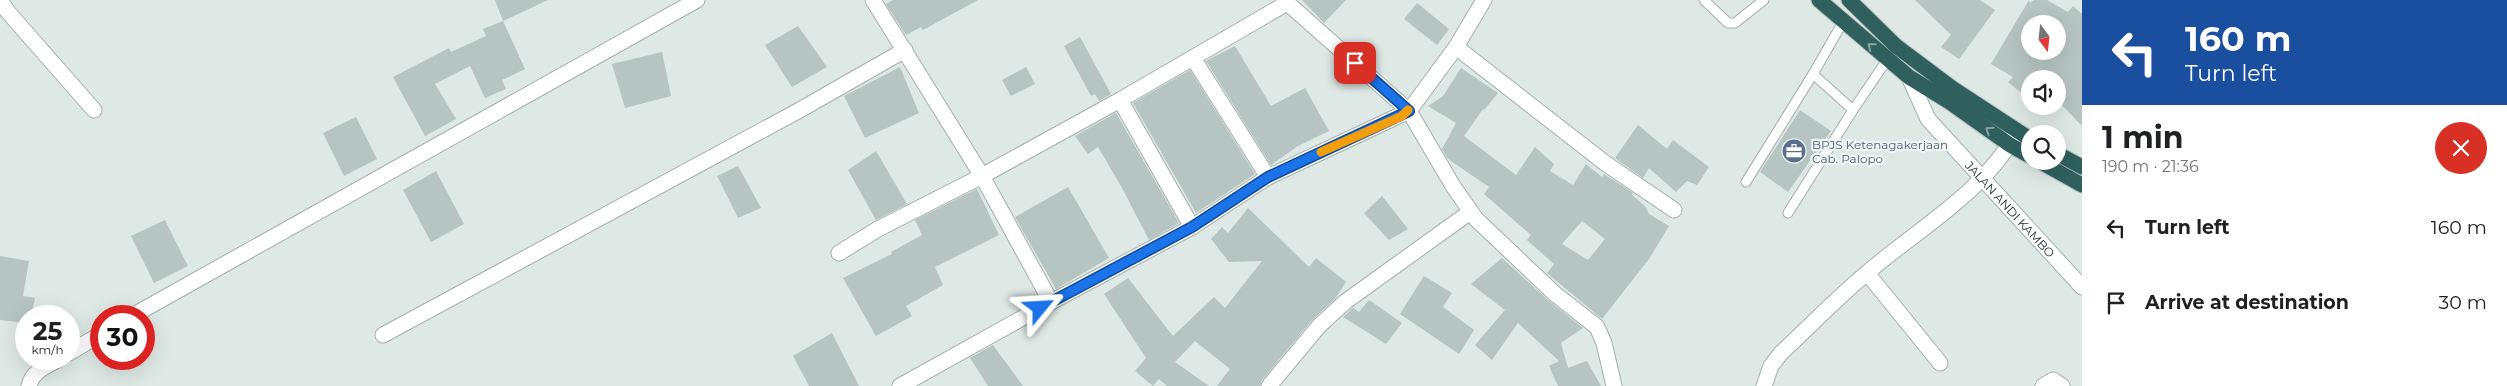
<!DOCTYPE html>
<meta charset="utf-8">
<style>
body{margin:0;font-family:Montserrat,sans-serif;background:#f6f6f6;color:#202124;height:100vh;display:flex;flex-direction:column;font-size:19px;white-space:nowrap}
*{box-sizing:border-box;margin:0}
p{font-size:16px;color:#757577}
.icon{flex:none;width:28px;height:28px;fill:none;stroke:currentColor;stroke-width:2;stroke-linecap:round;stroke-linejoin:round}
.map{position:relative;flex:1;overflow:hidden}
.details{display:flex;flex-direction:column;background:#fff;width:425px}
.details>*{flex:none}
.hud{background:#1a4fa0;color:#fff;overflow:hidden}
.needle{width:32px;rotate:165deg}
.controls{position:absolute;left:2021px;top:15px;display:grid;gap:10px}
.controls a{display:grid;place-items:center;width:45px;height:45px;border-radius:50%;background:#fff;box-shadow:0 5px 20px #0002;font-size:25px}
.speed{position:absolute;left:15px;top:305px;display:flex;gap:10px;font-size:25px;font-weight:700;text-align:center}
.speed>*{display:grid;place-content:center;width:65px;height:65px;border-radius:50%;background:#fff;box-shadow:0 5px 20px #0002;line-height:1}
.speed small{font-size:12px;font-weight:400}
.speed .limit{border:8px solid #d22;background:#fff;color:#111}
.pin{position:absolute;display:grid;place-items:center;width:42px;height:42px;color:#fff;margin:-21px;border-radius:10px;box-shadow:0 2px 8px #0006}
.me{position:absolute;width:55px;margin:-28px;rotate:63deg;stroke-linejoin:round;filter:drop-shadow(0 0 4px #0008)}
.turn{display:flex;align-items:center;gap:18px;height:105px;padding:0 20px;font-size:22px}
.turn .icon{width:65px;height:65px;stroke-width:2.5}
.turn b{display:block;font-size:35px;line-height:42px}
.round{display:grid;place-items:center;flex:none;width:52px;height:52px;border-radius:26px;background:#f6f6f6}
.summary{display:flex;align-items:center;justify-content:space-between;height:85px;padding:0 20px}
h1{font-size:30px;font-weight:700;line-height:38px}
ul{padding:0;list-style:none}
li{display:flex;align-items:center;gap:15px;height:75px;padding:0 20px}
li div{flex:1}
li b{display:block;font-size:19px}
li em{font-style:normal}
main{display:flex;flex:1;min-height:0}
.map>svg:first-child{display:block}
.building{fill:#b6c5c2;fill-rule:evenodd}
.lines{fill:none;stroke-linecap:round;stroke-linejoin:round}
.lane-casing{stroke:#a2afac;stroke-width:11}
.street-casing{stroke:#a2afac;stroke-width:17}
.secondary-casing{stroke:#9eb3af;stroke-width:17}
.highway-casing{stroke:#bcc3c2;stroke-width:17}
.lane{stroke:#fff;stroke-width:9}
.street{stroke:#fff;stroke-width:15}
.secondary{stroke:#fff;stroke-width:15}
.highway{stroke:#2f605e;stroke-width:15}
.oneway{stroke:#85a3a1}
.route-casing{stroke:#114b97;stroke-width:12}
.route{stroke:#1a73e8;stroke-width:9}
.slow{stroke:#f59e0b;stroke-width:9}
.labels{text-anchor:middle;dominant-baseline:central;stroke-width:4.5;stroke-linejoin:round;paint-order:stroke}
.service-label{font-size:12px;fill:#4e5e75;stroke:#eef5f3;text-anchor:start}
.street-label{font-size:12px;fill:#213634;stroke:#eef5f3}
</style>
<main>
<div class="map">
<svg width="2082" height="386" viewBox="0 0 2082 386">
<rect width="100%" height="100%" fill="#dee8e5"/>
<g class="building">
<polygon points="495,0 548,0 503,21"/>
<polygon points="893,0 978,0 923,30 921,27 906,35 886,4"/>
<polygon points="1302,0 1346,0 1324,23"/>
<polygon points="1915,0 1980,0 1995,10 1959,59 1941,47 1951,35"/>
<path d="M2029,0L2030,3L2034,0H2047L2068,12L2073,6L2082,14V126L2058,101V79H2030V100L2008,82L2013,77L1991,64ZM2030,24H2058V51H2030Z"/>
<polygon points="1417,3 1449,29 1437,45 1404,19"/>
<polygon points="503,21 525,69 502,80 506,89 485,98 470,66 435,84 456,119 425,136 393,77 449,48 451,52 486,36 483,29"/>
<polygon points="798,26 827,67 792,87 765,45"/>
<polygon points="1080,37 1111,94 1099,101 1095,94 1091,96 1064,46"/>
<polygon points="1235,46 1271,106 1305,88 1329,131 1298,146 1271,165 1206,61"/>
<polygon points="662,52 671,96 625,108 612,64"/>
<polygon points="900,67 919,113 865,138 844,96"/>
<polygon points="1026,67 1035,84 1011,96 1002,80"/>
<path d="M1461,68L1498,93L1484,110L1483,109L1464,136L1516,175L1535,147L1554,164L1550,171L1573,185L1586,164L1602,177L1604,174L1633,193L1632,195L1645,206L1649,214L1669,226L1649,259L1602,319L1547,273L1554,264L1527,240L1531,235L1484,194L1489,187L1448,159L1442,149L1456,123L1428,106L1443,96ZM1582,221L1605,239L1588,260L1562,244Z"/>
<polygon points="1190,70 1255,174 1196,213 1133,103"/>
<polygon points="1800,110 1831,131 1788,192 1760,172"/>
<polygon points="1116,113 1179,223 1149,240 1121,186 1098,147 1088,154 1075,136"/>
<polygon points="356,117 377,159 344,176 323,133"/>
<polygon points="1638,125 1667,149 1673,140 1709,167 1697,185 1687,181 1676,192 1649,168 1643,178 1615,158"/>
<polygon points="876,151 907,204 876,220 848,170"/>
<polygon points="738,166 761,208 738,218 717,176"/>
<polygon points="436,171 464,224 431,242 403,190"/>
<polygon points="1068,187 1109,258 1056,289 1015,217"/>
<polygon points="977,189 999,235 935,267 943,285 906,306 912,316 876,336 843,278 892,254 891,252 922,235 915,220"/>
<polygon points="1382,196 1408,229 1389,240 1364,213"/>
<polygon points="1248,208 1309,267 1316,258 1346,282 1335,299 1312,320 1262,380 1260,386 1217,386 1230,369 1195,341 1175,362 1209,386 1167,386 1159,379 1153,386 1135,371 1146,358 1104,294 1128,278 1173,336 1214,297 1225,308 1262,261 1229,262 1211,239 1222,227 1228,233"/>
<polygon points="165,220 188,266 154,283 131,236"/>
<polygon points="0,256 29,261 23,296 35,298 31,316 26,316 26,323 0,320"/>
<polygon points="1502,258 1549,301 1583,328 1561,343 1568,368 1587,361 1601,386 1558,386 1549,366 1559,361 1518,323 1492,360 1475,345 1505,310 1471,284"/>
<polygon points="1424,276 1452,293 1443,307 1474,330 1459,354 1400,314"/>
<polygon points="1369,300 1402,323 1386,344 1343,317 1353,308 1359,312"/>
<polygon points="832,333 859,386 809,386 793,356"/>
<polygon points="993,345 1023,386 988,386 970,358"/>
</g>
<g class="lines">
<defs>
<g id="lane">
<polyline points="1704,0 1728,23 1735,23 1764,0"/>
<polyline points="1843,22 1813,74 1853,110 1887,60"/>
<polyline points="1746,182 1813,74"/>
<polyline points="1788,213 1853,110"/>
</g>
<g id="street">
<polyline points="0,0 8,12 94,110"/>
<polyline points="1284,0 1409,111 1453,186 1476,219 1555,294 1597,327 1604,343 1614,386"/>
<polyline points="1456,47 1605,163 1674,210"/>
<polyline points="1193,58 1268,177"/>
<polyline points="1120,100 1192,227"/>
<polyline points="839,253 878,229 982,176 873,0"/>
<polyline points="1867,273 1940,363"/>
<polyline points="1051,302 1192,227 1268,177 1409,111 1456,47 1484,0"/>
<polyline points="132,316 697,0"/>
<polyline points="383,335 798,111 905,50"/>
<polyline points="69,353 101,334"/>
<path d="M29,386C32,371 47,366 59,359"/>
<polyline points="900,386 1051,302 982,176 1120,100 1287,3"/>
<polyline points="1269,386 1319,326 1345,302 1470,212"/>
<path d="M1764,386L1771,366L1781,353C1810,326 1838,297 1868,272C1919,228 1985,192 2017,131"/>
<polyline points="2043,386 2053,380 2062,386"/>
</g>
<g id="secondary">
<path id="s1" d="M1909,77L1928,119L2082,287"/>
</g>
<g id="highway">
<polyline points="1819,0 1909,77 1948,101 2010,145 2030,156"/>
<polyline points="1849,0 1896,46 1952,88 2030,139"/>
<polyline points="2058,154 2082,167"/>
<polyline points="2039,161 2082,185"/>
</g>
</defs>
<use href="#lane" class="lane-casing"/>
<use href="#street" class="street-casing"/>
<use href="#secondary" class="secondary-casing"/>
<use href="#highway" class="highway-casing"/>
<use href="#lane" class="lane"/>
<use href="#street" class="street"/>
<use href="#secondary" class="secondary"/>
<use href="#highway" class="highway"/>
</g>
<defs><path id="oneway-chevron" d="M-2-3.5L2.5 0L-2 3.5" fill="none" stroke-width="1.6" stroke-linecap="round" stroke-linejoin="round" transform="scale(1.25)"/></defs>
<g class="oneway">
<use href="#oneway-chevron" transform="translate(1871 46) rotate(-140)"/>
<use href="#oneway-chevron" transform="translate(1989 130) rotate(-145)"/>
</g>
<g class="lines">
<defs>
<polyline id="route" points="1040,308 1192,227 1268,177 1409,111 1355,63"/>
</defs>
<use href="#route" class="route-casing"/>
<use href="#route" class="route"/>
<polyline class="slow" points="1321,152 1402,116 1408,110"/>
</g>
<defs>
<symbol id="office-disc" viewBox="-11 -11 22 22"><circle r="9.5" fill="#5c6f8a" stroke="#eef5f3"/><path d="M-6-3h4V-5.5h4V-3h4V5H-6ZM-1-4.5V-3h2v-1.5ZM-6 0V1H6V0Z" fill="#fff"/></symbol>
</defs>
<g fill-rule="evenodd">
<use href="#office-disc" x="1780" y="137" width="28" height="28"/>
</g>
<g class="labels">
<g class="service-label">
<text x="1812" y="144">BPJS Ketenagakerjaan<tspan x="1812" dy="14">Cab. Palopo</tspan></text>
</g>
<g class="street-label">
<text stroke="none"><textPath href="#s1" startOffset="168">JALAN ANDI KAMBO</textPath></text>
</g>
</g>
</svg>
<div class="controls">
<a><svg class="needle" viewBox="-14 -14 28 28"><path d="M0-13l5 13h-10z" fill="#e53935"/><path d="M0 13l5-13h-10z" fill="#757577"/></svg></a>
<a><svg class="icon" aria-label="sound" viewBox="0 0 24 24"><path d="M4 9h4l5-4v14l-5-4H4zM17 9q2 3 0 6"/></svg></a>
<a><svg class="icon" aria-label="search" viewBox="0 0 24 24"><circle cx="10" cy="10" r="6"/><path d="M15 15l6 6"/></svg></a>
</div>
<div class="speed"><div>25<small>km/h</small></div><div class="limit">30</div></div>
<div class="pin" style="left:1355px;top:63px;background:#d93025"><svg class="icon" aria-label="arrive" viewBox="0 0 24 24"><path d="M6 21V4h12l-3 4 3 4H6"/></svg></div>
<svg class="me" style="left:1040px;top:308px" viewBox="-20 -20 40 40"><path d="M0-17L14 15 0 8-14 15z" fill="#1a73e8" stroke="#fff" stroke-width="4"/></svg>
</div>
<section class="details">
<div class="hud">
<div class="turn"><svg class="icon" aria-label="left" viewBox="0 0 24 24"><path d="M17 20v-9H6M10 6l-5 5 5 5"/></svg><div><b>160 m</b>Turn left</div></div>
</div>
<div class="summary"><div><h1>1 min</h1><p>190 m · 21:36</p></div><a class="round" style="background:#d93025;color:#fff"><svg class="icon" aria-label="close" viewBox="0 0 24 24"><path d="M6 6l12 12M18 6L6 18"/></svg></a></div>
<ul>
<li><svg class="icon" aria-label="left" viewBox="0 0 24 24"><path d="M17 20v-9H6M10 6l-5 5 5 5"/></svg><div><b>Turn left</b></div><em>160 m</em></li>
<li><svg class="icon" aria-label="arrive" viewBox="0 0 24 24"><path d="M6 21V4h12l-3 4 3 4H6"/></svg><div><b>Arrive at destination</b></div><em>30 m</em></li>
</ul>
</section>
</main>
